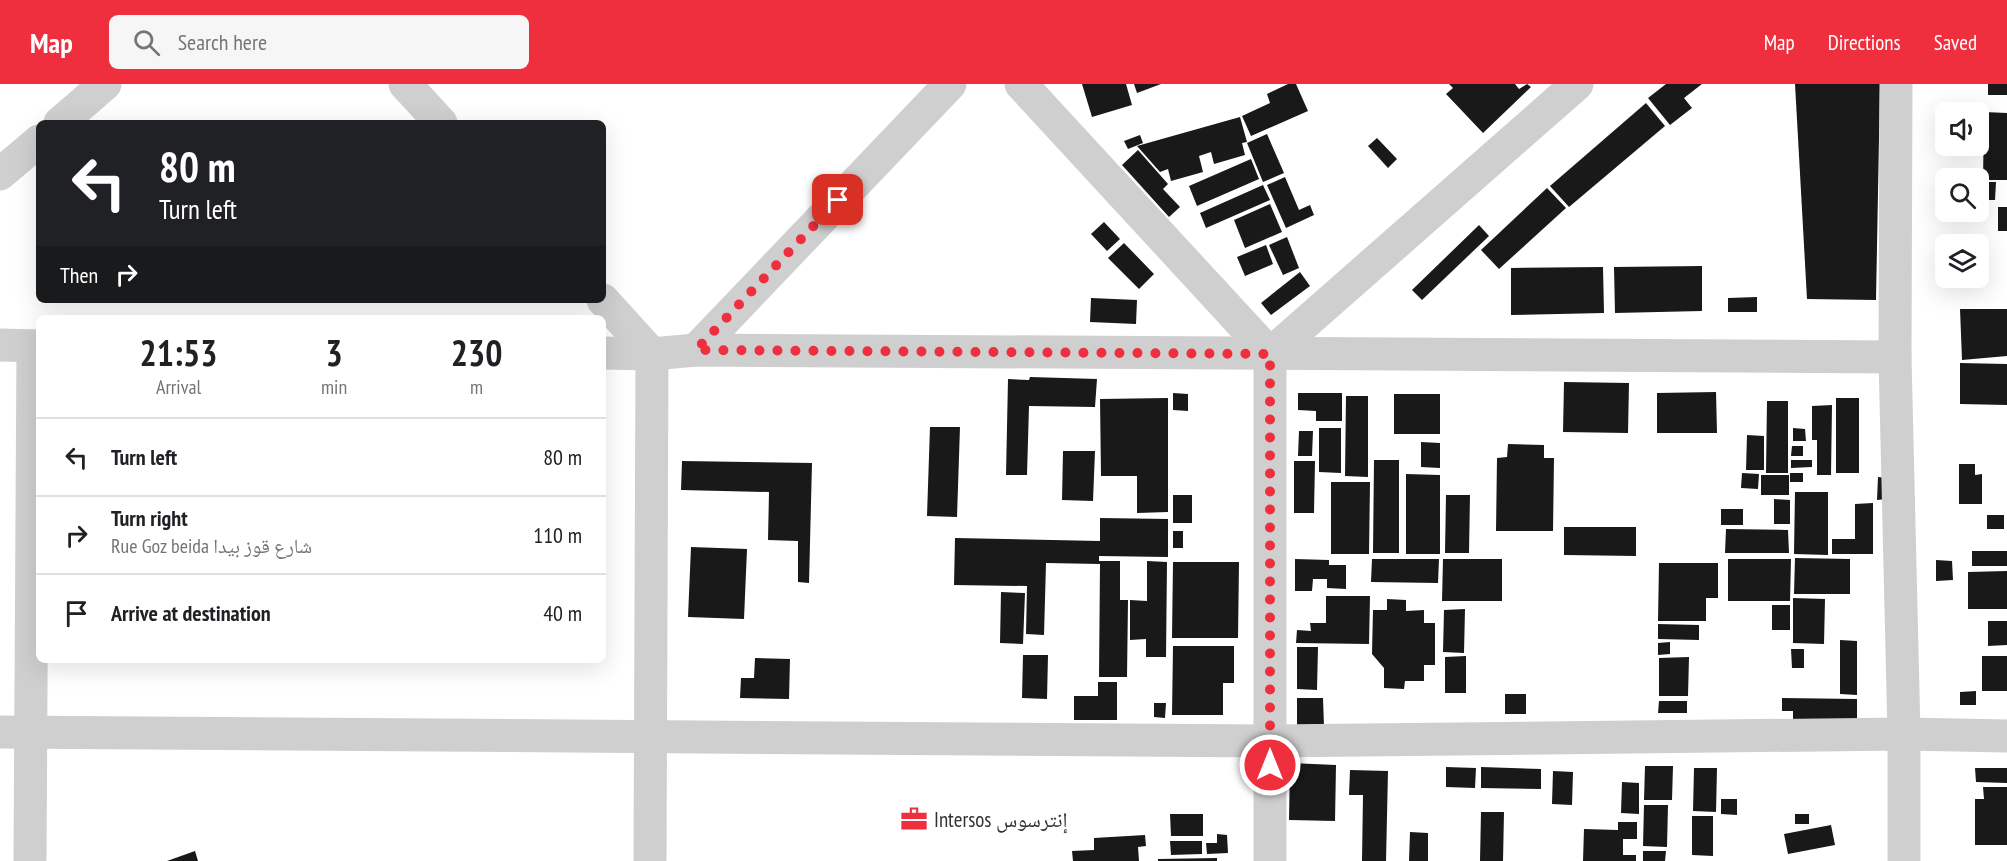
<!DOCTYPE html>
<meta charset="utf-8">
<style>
body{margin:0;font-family:"PT Sans Narrow","Noto Naskh Arabic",sans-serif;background:#f6f6f6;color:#202124;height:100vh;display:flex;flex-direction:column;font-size:22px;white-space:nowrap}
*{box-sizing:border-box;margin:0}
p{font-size:20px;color:#757577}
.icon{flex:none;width:33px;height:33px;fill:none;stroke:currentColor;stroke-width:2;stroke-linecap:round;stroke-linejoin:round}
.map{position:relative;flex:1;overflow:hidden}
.panel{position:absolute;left:36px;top:231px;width:570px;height:348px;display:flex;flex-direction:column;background:#fff;border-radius:9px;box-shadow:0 6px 24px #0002}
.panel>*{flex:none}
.top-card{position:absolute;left:36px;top:36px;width:570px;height:183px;border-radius:9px;box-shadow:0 6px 24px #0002;background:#202124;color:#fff;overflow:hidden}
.fabs{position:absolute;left:1935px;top:18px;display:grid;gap:12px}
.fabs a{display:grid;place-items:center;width:54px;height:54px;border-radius:9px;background:#fff;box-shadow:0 6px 24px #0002;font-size:30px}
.pin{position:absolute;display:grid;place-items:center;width:51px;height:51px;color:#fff;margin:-26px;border-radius:12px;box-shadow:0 3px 9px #0006}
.me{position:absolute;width:66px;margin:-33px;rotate:0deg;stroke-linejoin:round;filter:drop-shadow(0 0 4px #0008)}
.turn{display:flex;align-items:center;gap:21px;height:126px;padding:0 24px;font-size:27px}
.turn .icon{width:78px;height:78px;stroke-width:2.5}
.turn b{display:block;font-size:42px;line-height:51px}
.then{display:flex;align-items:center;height:57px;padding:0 24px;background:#0003;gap:12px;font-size:22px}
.eta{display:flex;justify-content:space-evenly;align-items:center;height:102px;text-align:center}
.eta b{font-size:36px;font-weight:700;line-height:42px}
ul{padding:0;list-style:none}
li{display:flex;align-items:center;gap:18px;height:78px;padding:0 24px;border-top:2px solid #e0e0e0}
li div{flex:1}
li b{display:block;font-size:22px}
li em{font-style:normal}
header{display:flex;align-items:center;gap:36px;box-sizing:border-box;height:84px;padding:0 30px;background:#ef2e3e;color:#fff}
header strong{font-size:28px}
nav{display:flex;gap:33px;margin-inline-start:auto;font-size:21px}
.search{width:420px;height:54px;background:#f6f6f6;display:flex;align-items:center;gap:15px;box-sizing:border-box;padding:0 21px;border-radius:9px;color:#757577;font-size:22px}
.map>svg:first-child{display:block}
.building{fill:#191919}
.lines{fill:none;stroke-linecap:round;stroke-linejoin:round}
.minor{stroke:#cfcfcf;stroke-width:33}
.route{stroke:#ef2e3e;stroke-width:10;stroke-dasharray:0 18}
.labels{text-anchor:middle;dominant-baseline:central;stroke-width:6;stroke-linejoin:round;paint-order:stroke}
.poi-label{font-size:21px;fill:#323232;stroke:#fff;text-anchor:start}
</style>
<header>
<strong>Map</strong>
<div class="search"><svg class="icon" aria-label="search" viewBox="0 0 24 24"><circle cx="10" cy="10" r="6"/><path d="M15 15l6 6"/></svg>Search here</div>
<nav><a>Map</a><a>Directions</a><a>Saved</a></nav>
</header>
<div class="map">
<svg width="2007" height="777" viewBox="0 0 2007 777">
<rect width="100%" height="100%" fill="#fff"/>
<g class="building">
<polygon points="1082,0 1126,0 1132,21 1092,33"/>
<polygon points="1134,0 1161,0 1137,9"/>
<polygon points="1288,0 1296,0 1308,27 1251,52 1242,32 1270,19 1267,10"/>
<polygon points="1449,0 1515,0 1519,5 1527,0 1531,3 1483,49 1446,10 1453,4"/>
<polygon points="1666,0 1702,0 1684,14 1692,24 1670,41 1648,14"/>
<polygon points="1795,0 1880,0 1876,216 1807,215"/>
<rect x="1988" y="0" width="19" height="11"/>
<polygon points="1646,19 1665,42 1569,123 1550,102"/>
<polygon points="1984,28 2007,29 2007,96 1983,96"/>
<polygon points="1240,33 1247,58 1242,59 1245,71 1214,80 1211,68 1199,72 1203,88 1171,97 1168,85 1160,88 1137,62"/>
<polygon points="1267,50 1284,89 1263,98 1247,59"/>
<polygon points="1140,51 1143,59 1128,65 1124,57"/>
<polygon points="1377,54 1397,75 1388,84 1368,62"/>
<polygon points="1138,66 1168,100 1163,105 1180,123 1169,133 1122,81"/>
<polygon points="1251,75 1259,95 1197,122 1189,102"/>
<polygon points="1285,93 1299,126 1310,121 1314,131 1286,144 1267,101"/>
<polygon points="1978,98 1996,98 1995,116 1978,116"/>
<polygon points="1263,101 1270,116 1206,144 1200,129"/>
<polygon points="1547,104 1566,124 1499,185 1481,166"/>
<polygon points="1270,120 1282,148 1245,164 1234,136"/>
<rect x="1998" y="123" width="9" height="24"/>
<polygon points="1104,138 1120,155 1107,167 1091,150"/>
<polygon points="1479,141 1489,152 1422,216 1412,206"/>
<polygon points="1287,153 1299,184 1283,191 1269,161"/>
<polygon points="1124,159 1154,190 1139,205 1108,174"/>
<polygon points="1266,161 1273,180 1245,192 1237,173"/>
<polygon points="1702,182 1702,227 1615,229 1614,183"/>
<polygon points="1603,183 1604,229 1511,231 1511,184"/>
<polygon points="1300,188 1310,202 1271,231 1261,219"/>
<polygon points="1757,213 1757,228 1728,228 1728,214"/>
<polygon points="1091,214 1137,216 1136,240 1090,238"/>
<polygon points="1960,225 2007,225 2007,272 1962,276"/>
<polygon points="1960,279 2007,280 2007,321 1960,320"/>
<polygon points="1030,293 1097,295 1095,323 1029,322 1027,391 1006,391 1008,295 1029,296"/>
<polygon points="1564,298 1629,299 1628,349 1563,348"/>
<polygon points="1716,308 1717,349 1657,349 1657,309"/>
<polygon points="1173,309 1188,310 1188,327 1173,326"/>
<polygon points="1298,309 1342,309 1342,337 1316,337 1316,327 1298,326"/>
<rect x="1394" y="310" width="46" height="40"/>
<polygon points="1346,312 1368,312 1368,393 1345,392"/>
<polygon points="1168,314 1168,428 1137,429 1137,392 1101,392 1100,315"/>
<rect x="1836" y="314" width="23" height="75"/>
<polygon points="1767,317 1788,317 1788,389 1766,389"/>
<polygon points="1832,321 1831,391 1817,391 1817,356 1812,356 1812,322"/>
<polygon points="930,343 960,343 957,433 927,432"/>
<polygon points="1319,344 1341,344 1341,389 1319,388"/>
<polygon points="1793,344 1805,345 1806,357 1793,357"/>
<polygon points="1299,347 1313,347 1312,372 1298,372"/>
<polygon points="1747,351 1764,352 1764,386 1746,386"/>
<polygon points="1421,358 1440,359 1440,384 1421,383"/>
<polygon points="1508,360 1544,361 1544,374 1554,374 1553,447 1496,447 1497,374 1507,373"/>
<polygon points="1792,362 1803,362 1803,372 1791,372"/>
<polygon points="1063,367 1095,367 1093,417 1062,416"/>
<polygon points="1374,376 1399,376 1399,469 1373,469"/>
<polygon points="1791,376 1812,376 1812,383 1791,384"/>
<polygon points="682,377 812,379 809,499 798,498 798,457 768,456 769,408 681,406"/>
<polygon points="1294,377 1315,377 1314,429 1294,429"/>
<polygon points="1959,380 1975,380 1975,391 1982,390 1982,420 1959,420"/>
<polygon points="1742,389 1759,390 1758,405 1741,404"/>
<rect x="1790" y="389" width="13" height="9"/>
<polygon points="1406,390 1440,391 1440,470 1406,470"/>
<rect x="1761" y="391" width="28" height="20"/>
<polygon points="1878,393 1888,394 1887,415 1877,416"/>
<polygon points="1331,398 1370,398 1369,470 1331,470"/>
<polygon points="1795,408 1828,408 1828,471 1794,470"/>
<rect x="1173" y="411" width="19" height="28"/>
<polygon points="1446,411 1470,411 1469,469 1445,469"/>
<polygon points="1774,415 1790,416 1790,440 1774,440"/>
<polygon points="1873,419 1873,470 1832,470 1832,455 1855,455 1855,420"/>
<rect x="1721" y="425" width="22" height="16"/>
<rect x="1987" y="431" width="17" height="14"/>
<polygon points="1100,434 1168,435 1168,473 1099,472 1099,477 1120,477 1120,516 1128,516 1127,593 1099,593 1100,480 1046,479 1044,551 1026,550 1027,502 954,501 955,454 1100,457"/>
<polygon points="1564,443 1636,443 1636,472 1564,471"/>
<polygon points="1726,445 1788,446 1789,469 1725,469"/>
<rect x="1173" y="447" width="10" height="17"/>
<polygon points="691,463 747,465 744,535 688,533"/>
<rect x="1972" y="467" width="35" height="15"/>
<polygon points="1795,474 1850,475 1850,510 1794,510"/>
<polygon points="1295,475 1329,476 1329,481 1346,481 1346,505 1327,504 1327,495 1313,495 1312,507 1295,507"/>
<polygon points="1372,475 1439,475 1438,499 1371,498"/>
<polygon points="1443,475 1502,475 1502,517 1442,517"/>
<polygon points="1728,475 1791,475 1790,517 1728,517"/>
<polygon points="1936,476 1952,477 1953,496 1936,497"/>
<polygon points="1147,477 1167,478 1166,573 1146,573 1146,555 1130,556 1130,516 1147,517"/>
<polygon points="1173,478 1239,478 1238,554 1172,554"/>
<polygon points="1659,479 1718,479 1718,514 1706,514 1706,537 1658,537"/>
<polygon points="2007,487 2007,525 1968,525 1968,488"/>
<polygon points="1001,508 1025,509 1023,560 1000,559"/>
<polygon points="1326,512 1370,512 1369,560 1296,559 1297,546 1311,547 1310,539 1326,539"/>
<polygon points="1793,514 1825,515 1824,560 1793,559"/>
<polygon points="1387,515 1406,516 1406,527 1424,526 1424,539 1435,539 1435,581 1424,581 1424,597 1405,597 1404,605 1384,604 1384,584 1372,570 1373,526 1387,526"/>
<rect x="1772" y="521" width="18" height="25"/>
<polygon points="1465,525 1464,569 1443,568 1444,526"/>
<polygon points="1988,537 2007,537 2007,561 1988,562"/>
<polygon points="1658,540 1699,541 1699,556 1658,555"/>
<polygon points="1840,556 1857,557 1857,611 1840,610"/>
<polygon points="1670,558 1670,570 1658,571 1658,559"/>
<polygon points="1173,562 1234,562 1234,599 1223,599 1223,631 1172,631"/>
<polygon points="1297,563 1318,563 1317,606 1297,605"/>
<polygon points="1791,565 1804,565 1804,584 1792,584"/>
<polygon points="1023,571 1048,571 1047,615 1022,614"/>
<polygon points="1466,572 1466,609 1445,609 1445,573"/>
<rect x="1982" y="572" width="25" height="35"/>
<polygon points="1689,573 1688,612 1659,612 1659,574"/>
<polygon points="755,574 790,575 789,615 740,614 741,594 754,594"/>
<polygon points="1098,598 1117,598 1117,636 1074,636 1074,612 1098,612"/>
<polygon points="1976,607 1976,621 1960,621 1960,608"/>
<rect x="1505" y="610" width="21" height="20"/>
<polygon points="1297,614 1323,614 1324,642 1297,641"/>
<polygon points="1782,614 1857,615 1857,639 1793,638 1793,627 1782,627"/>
<polygon points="1659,617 1687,617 1687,629 1658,629"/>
<polygon points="1154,619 1166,619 1165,634 1154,633"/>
<polygon points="1290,679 1336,681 1335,737 1289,736"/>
<polygon points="1645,682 1673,682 1672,716 1644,716"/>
<polygon points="1446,683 1476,684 1475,704 1446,703"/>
<polygon points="1481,683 1541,685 1541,705 1481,704"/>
<polygon points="1694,684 1717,684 1716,728 1693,727"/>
<polygon points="1975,684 2007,684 2007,699 1976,698"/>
<polygon points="1350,686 1388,687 1386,777 1362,777 1363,711 1349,711"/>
<polygon points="1553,687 1573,688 1572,721 1552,720"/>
<polygon points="1622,698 1639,699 1639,730 1621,729"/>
<polygon points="1983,703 2007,703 2007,761 1975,761 1975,715 1984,715"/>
<polygon points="1721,715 1737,715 1737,731 1721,730"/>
<polygon points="1644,721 1668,721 1667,763 1643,762"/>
<polygon points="1481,728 1504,728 1503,777 1480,777"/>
<polygon points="1170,730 1203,730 1203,752 1171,752"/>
<rect x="1795" y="730" width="14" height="10"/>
<polygon points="1692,732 1713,732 1713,772 1692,771"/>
<polygon points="1618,738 1637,738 1637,755 1623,755 1623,771 1636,771 1636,777 1583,777 1584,745 1618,746"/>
<polygon points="1831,741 1835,761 1788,770 1784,750"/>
<polygon points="1410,748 1428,749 1428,777 1409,777"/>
<polygon points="1217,750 1227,751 1228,769 1207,770 1206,759 1217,759"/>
<polygon points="1145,751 1146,762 1138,763 1139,777 1073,777 1072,767 1094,766 1094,754"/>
<polygon points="1170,757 1202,757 1202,770 1171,771"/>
<polygon points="195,767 198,777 167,777"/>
<polygon points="1643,767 1666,767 1665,777 1643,777"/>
<polygon points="1217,774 1217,777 1158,777 1158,775"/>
</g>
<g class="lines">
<g class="minor">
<polyline points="405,0 441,39"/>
<polyline points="1021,0 1270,270 1270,777"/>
<polyline points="1896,0 1895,273 1904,650 1904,777"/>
<polyline points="60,39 105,0"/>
<polyline points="0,90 39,57"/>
<polyline points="603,216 652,270 650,777"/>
<polyline points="0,261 39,262"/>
<polyline points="696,266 950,0"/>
<polyline points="603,269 652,270 696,266 1895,273"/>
<polyline points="1270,270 1577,0"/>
<polyline points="0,648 1270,657 1904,650 2007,652"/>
<polyline points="30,777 33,262"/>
</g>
</g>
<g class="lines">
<polyline class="route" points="838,116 696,266 1270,270 1270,681"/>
</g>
<defs>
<symbol id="office-bare" viewBox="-9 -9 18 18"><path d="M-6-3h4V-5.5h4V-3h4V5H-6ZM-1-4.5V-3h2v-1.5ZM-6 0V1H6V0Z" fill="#ef2e3e" stroke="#fff" stroke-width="2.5" paint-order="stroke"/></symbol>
</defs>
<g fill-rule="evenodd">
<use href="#office-bare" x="895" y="716" width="38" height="38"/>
</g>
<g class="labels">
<g class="poi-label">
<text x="934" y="735">Intersos إنترسوس</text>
</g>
</g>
</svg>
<div class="fabs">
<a><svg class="icon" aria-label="sound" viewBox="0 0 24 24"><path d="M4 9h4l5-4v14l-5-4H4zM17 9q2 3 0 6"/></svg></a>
<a><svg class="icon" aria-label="search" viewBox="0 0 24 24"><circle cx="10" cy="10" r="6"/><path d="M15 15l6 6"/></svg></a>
<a><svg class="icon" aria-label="layers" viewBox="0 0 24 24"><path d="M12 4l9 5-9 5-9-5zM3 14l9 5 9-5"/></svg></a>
</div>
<div class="pin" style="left:838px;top:116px;background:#d93025"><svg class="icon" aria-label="arrive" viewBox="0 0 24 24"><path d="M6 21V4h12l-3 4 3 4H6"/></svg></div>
<svg class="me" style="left:1270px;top:681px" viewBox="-20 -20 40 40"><circle r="17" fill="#ef2e3e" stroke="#fff" stroke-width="3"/><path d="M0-11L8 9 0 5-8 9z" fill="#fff"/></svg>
<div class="top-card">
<div class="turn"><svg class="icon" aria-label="left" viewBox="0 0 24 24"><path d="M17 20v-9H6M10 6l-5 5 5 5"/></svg><div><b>80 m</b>Turn left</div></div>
<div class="then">Then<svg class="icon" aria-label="right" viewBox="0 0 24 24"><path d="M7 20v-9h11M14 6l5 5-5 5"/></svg></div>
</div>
<section class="panel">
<div class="eta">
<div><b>21:53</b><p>Arrival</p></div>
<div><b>3</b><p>min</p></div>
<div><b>230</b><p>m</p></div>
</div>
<ul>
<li><svg class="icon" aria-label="left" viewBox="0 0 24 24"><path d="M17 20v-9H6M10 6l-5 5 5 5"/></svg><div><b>Turn left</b></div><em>80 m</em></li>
<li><svg class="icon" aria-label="right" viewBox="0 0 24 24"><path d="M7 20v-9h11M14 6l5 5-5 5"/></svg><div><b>Turn right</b><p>Rue Goz beida شارع قوز بيدا</p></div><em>110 m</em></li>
<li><svg class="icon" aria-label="arrive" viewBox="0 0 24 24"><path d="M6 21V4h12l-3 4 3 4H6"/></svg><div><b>Arrive at destination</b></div><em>40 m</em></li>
</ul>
</section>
</div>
